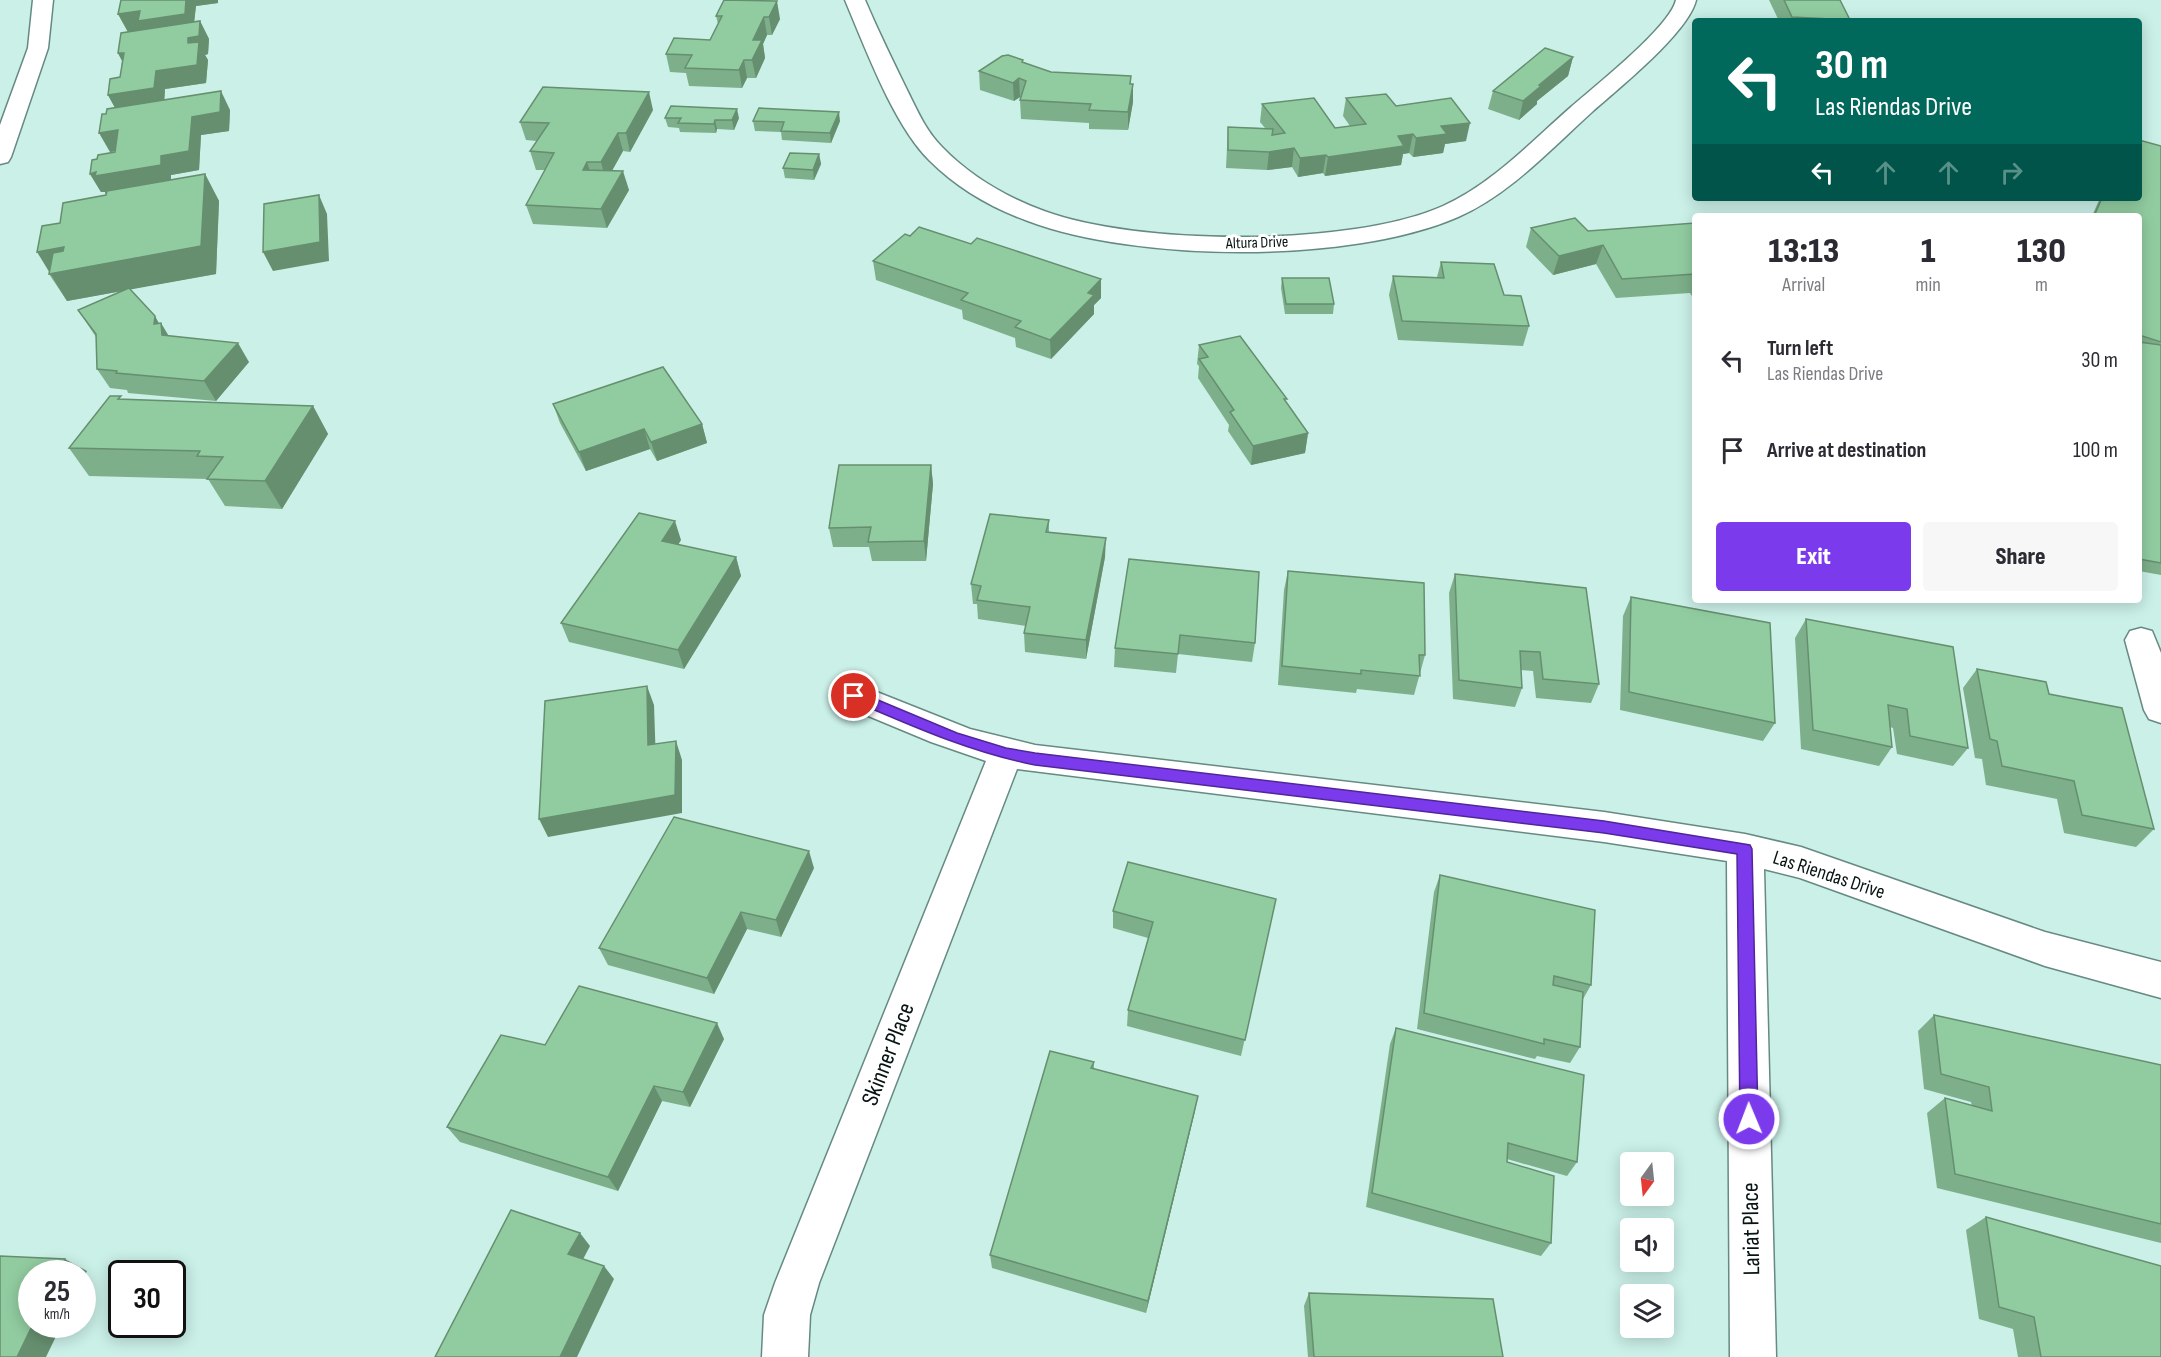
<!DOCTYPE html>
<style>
body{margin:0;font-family:"Sofia Sans Condensed",sans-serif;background:#f7f7f7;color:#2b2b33;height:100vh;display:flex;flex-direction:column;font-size:22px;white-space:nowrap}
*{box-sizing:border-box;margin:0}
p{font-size:20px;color:#7c7c81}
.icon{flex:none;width:33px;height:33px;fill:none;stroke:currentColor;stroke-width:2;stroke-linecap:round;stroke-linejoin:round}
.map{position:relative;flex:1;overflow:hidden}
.sheet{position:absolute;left:1692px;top:213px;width:450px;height:390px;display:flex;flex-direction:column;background:#fff;border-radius:6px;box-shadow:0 3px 15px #0003}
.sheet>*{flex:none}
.banner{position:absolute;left:1692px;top:18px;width:450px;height:183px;border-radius:6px;box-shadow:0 3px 15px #0003;background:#00695c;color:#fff;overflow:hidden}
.needle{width:39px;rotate:195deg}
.fabs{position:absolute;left:1620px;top:1152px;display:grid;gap:12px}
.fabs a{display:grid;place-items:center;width:54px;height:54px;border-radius:6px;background:#fff;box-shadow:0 3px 15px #0003;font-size:30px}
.speed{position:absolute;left:18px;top:1260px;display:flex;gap:12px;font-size:30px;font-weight:700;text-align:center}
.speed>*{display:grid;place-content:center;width:78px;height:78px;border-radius:50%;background:#fff;box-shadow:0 3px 15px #0003;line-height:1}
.speed small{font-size:15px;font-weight:400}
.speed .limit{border:3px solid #111;border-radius:9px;background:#fff;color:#111}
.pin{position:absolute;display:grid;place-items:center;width:51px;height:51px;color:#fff;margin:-26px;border:3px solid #fff;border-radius:50%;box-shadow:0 2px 6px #0007}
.me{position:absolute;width:66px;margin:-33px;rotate:359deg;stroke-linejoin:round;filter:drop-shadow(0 0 4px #0008)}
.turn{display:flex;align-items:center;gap:21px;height:126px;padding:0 24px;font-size:27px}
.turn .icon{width:78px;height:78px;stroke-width:2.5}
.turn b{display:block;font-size:42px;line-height:51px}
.lanes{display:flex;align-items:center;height:57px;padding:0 24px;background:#0003;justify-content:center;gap:30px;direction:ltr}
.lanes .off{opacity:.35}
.eta{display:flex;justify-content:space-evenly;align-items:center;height:102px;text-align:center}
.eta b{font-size:36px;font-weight:800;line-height:42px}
.primary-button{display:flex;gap:12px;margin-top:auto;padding:12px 24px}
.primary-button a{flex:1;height:69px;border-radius:6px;background:#7c3aed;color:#fff;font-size:24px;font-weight:800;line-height:69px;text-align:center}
.primary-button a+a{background:#f7f7f7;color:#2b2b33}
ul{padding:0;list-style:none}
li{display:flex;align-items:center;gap:18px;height:90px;padding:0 24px}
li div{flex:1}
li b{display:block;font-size:22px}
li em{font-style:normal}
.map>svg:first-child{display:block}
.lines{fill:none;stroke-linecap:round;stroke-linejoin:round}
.minor-casing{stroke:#668a83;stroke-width:3}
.minor{fill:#fff;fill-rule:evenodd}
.wall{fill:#7daf8a}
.shaded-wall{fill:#668f70}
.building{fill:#91cca0;stroke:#668f70;stroke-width:1.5}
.route{fill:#7c3aed;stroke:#51269a;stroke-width:1.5}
.labels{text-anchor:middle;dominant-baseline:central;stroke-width:6;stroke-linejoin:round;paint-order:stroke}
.far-street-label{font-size:16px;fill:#071412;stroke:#fff}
.street-label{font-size:20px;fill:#071412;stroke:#fff}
.near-street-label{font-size:24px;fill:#071412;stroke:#fff}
</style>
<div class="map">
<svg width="2161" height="1357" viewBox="0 0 2161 1357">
<rect width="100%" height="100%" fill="#caf0e8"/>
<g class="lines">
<defs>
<g id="minor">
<polygon points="33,0 53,0 48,48 11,157 8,162 0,164 0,125 28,48"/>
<path d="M845,0H865C878,31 893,61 908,92C918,112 926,131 942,147C970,176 1006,197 1044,211C1139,246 1351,247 1443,206C1492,184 1531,142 1571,107C1595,86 1670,27 1676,0H1696C1689,32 1618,89 1592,112C1551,149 1509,195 1458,217C1350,264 1137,262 1028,221C991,208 956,187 929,160C893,124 865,47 845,0Z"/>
<polygon points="2141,628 2152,631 2161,653 2161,723 2149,719 2144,710 2125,640 2130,631"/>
<polygon points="854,683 970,729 1035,745 1604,812 1745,834 1801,847 2045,932 2161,962 2161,998 2045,966 1800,878 1764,869 1776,1357 1730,1357 1727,861 1604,842 1017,769 819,1283 810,1315 808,1357 762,1357 764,1315 775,1283 986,761 931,742 842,705 837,696 842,687"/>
</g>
</defs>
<use href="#minor" class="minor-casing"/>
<use href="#minor" class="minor"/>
</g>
<g class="wall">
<polygon points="121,0 218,0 218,3 196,6 194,22 200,21 209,39 208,54 205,55 208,60 206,83 165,89 164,100 230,110 229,131 201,135 199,170 171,175 171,180 205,174 219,201 216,274 130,289 168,336 249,362 216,401 128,393 127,390 110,388 97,369 96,337 78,310 122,291 67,301 49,274 60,223 106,195 106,194 105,192 101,192 90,174 97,159 115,152 115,151 110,152 106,114 115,108 108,95 120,77 122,61 118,53 128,32 118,14"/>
<polygon points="724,0 780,19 772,35 767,35 763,44 765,58 756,78 747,78 742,88 689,86 686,73 670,72 666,54 710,40 718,24 716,16"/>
<polygon points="1769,0 1840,0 1850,20 1850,21 1779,21"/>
<polygon points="1573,57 1568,76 1537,101 1537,104 1519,120 1488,109 1493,91"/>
<polygon points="1023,60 1023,62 1051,72 1133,84 1133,102 1128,130 1089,129 1089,123 1021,119 1020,100 1021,97 1020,97 1014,101 980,90 979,71"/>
<polygon points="1346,98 1396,106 1466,141 1445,144 1443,153 1413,157 1409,153 1403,154 1401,165 1325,176 1323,173 1298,177 1292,167 1267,170 1226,168 1228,127 1265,128 1260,122 1262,104 1335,128 1350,126 1343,116"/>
<polygon points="653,110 630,152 623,151 612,171 629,190 607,228 533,224 526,205 545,170 536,170 530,151 537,141 526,140 520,122"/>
<polygon points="665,118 739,118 734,130 717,129 716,133 680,132 679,128 668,127"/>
<polygon points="753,121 840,121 831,143 782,140 781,132 755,131"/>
<polygon points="2161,146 2161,575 2139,571 2139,216 2092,216 2100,198 2139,198"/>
<polygon points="819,154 821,164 814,180 785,178 783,168"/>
<polygon points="1695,223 1695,296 1692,296 1690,293 1616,298 1596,264 1553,275 1526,247 1531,228 1588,231"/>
<polygon points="910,236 971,244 1101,279 1101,298 1094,305 1094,314 1051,359 1016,347 1015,338 963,319 962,310 876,280 873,261"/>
<polygon points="1441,262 1504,295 1529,326 1523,346 1398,340 1389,295 1393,276 1437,277"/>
<polygon points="1282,278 1334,304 1333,314 1285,314 1281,288"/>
<polygon points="1199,345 1286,403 1308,433 1305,453 1251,465 1228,431 1229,425 1198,378 1199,366 1197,364"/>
<polygon points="123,399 313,406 328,434 282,509 225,506 208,479 89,476 69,448"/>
<polygon points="553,404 702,424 707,443 657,461 650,449 586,471 560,423"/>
<polygon points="931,465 933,484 926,561 872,561 869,547 833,547 829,528"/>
<polygon points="1049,520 1049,532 1105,557 1086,659 1025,652 1024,633 1026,626 978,619 977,604 973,604 971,584"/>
<polygon points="681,540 678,545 736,557 741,576 684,669 569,642 561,623"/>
<polygon points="1129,559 1255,643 1252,662 1178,654 1176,673 1114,667 1115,648"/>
<polygon points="1288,571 1425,655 1414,695 1357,689 1356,693 1278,685 1284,590"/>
<polygon points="1455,574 1599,684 1591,703 1536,698 1533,671 1521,670 1522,688 1515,707 1453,699 1449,593"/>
<polygon points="1631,597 1775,723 1763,741 1620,710 1623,616"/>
<polygon points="1806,619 1968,748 1953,766 1897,754 1893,728 1890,727 1892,747 1879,766 1801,749 1795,638"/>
<polygon points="1977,669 2049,694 2154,829 2136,847 2064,833 2057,799 1986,785 1982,759 1975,758 1963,688"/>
<polygon points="814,868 781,937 747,929 714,994 608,965 599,948"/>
<polygon points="1440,875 1591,985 1583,999 1580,1047 1570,1063 1537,1056 1535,1059 1417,1029 1434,892"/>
<polygon points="1276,899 1241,1056 1127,1026 1128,1010 1148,938 1113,928 1113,911"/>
<polygon points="1934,1015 2161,1065 2161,1243 1937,1188 1927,1113 1945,1098 1972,1106 1971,1102 1924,1089 1918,1031"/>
<polygon points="1396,1028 1577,1162 1567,1176 1507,1159 1507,1162 1551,1243 1541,1256 1366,1207 1390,1044"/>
<polygon points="724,1039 690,1107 662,1101 618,1191 460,1142 447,1127 545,1045"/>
<polygon points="1094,1062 1094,1069 1195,1111 1146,1313 992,1268 990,1255"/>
<polygon points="1986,1217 2161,1357 2018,1357 2013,1329 1979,1319 1966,1230"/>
<polygon points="1309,1293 1503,1357 1308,1357 1304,1306"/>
</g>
<g class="shaded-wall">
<polygon points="186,0 218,0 218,3 196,6 193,32 128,32 118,14"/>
<polygon points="777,1 780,19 772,35 769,17"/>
<polygon points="764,17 767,35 763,44 765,58 756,78 752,60 753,40"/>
<polygon points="200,21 209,39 208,54 205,55 208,60 206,83 165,89 164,107 118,113 108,95 156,71 188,43 188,38"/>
<polygon points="118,53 124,53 128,72"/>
<polygon points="1573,57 1568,76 1537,101 1537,104 1519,120 1523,101 1539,85"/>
<polygon points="744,60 747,78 742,88 739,70"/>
<polygon points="1019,78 1020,97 1014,101 1013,83"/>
<polygon points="1133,84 1133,102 1128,130 1128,112"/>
<polygon points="221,91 230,110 229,131 201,135 199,170 171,175 171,184 106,195 105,192 101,192 90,174 161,156 192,117"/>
<polygon points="649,92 653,110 630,152 626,133"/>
<polygon points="737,109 739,118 734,130 732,120"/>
<polygon points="839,112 840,121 831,143 830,133"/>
<polygon points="715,120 717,129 716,133 714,124"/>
<polygon points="1470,123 1466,141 1445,144 1443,153 1413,157 1416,138 1441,126"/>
<polygon points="118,130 129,149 110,152 99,133"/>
<polygon points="618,133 623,151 606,181 601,162"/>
<polygon points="1413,134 1409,153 1403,154 1401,165 1325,176 1328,157 1398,136"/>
<polygon points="1294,148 1292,167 1267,170 1269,152"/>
<polygon points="819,154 821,164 814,180 813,170"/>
<polygon points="1326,155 1323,173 1298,177 1300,158"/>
<polygon points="587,162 593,181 583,170"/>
<polygon points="623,171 629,190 607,228 601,209"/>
<polygon points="205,174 219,201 216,274 67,301 37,252"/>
<polygon points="319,195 327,214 329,261 273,271 263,252"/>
<polygon points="1603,245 1596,264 1553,275 1559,256"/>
<polygon points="1101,279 1101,298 1094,305 1094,314 1051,359 1050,340 1088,293"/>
<polygon points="155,316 161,327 161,323 173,343 174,354 154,324"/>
<polygon points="238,343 249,362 216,401 204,381"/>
<polygon points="313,406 328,434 282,509 265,481"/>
<polygon points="702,424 707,443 657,461 651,442"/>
<polygon points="644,429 650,449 586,471 579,452"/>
<polygon points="1308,433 1305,453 1251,465 1253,446"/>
<polygon points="931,465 933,484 926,561 924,541"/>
<polygon points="675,521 681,540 668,560 662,541"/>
<polygon points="1106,538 1105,557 1086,659 1086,640"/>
<polygon points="736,557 741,576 684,669 678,650"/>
<polygon points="647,686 654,705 656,764 648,745"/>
<polygon points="676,741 682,760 682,813 548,837 539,819"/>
<polygon points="809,851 814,868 781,937 776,920"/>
<polygon points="741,912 747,929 714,994 707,978"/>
<polygon points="717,1023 724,1039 690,1107 683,1092"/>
<polygon points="654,1086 662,1101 618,1191 608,1177"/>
<polygon points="1198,1096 1195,1111 1146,1313 1148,1301"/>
<polygon points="580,1233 590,1246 579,1267 568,1254"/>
<polygon points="65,1259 87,1271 82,1281 82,1274 58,1274"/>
<polygon points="604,1266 614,1279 577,1357 560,1357"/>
<polygon points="33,1324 62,1324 46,1357 17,1357"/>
</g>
<g class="building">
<polygon points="121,0 186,0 185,14 138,21 140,11 118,14"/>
<polygon points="724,0 777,1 769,17 764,17 753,40 762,40 752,60 744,60 739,70 685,68 692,55 666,54 674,38 710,40 722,16 716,16"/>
<polygon points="1784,0 1840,0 1850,20 1792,17"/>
<polygon points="200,21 199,36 188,38 188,43 199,42 197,65 156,71 154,88 108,95 110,79 120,77 124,53 118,53 121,33"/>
<polygon points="1545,48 1573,57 1539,85 1541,86 1523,101 1493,91"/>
<polygon points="1008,55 1023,60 1022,62 1051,72 1131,76 1130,84 1133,84 1128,112 1089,110 1091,104 1020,100 1026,81 1019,78 1013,83 979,71 1002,56"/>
<polygon points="543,87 649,92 626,133 618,133 601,162 587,162 583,170 623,171 601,209 526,205 554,153 530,151 549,123 520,122"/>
<polygon points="221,91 220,112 192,117 189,151 161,156 161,165 95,176 96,172 90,174 92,160 97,159 98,155 115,152 118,130 99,133 102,114 106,114 107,109"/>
<polygon points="1386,94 1396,106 1451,98 1470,123 1441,126 1447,134 1416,138 1413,134 1398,136 1404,146 1328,157 1326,155 1300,158 1294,148 1269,152 1228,150 1228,127 1273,129 1272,135 1285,133 1262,104 1314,98 1335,128 1366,124 1346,98"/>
<polygon points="671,106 737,109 732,120 715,120 714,124 678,123 681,118 665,118"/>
<polygon points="759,108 839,112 830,133 781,131 784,122 753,121"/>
<polygon points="2139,140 2161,146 2161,342 2139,335 2139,216 2094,216 2102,198 2139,198"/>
<polygon points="790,153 819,154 813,170 783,168"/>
<polygon points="205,174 201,246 49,274 53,253 63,251 64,247 37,252 42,226 60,223 63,203 106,195 107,191"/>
<polygon points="319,195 320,242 263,252 264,204"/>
<polygon points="1575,218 1588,231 1695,223 1695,274 1622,279 1603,245 1559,256 1531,228"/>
<polygon points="919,227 971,244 977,238 1101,279 1088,293 1094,295 1050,340 1015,327 1021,321 961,300 968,293 873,261 905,234 910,236"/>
<polygon points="1441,262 1494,264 1504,295 1521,296 1529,326 1402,321 1393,276 1444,278"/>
<polygon points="1282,278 1329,278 1334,304 1286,304"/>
<polygon points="129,288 155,316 154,324 161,323 162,335 238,343 204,381 116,373 117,371 97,369 96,334 78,310"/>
<polygon points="1240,336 1287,399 1284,399 1308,433 1253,446 1230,412 1234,410 1199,359 1208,357 1199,345"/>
<polygon points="2139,342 2161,345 2161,563 2139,559"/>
<polygon points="663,367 702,424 651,442 644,429 579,452 553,404"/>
<polygon points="110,396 121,396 118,399 313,406 265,481 207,479 223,457 197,456 200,451 69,448"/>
<polygon points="839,465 931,465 924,541 868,542 871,527 829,528"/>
<polygon points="639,513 675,521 662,541 736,557 678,650 561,623"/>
<polygon points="990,514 1049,520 1046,532 1106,538 1086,640 1024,633 1030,607 977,600 981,586 971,584"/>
<polygon points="1129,559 1259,572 1255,643 1180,635 1178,654 1115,648"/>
<polygon points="1288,571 1424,583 1425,655 1419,655 1420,676 1361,670 1361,674 1282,666"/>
<polygon points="1455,574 1586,588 1599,684 1543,679 1540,652 1520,651 1522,688 1459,680"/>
<polygon points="1631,597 1770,623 1775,723 1629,692"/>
<polygon points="1806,619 1953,647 1968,748 1910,736 1907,709 1888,705 1892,747 1813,730"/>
<polygon points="1977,669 2046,682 2049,694 2122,708 2154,829 2082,815 2074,781 2002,766 1997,741 1990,739"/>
<polygon points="647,686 648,745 676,741 675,795 539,819 545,701"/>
<polygon points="674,817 809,851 776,920 741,912 707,978 599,948"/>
<polygon points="1128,862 1276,899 1245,1040 1128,1010 1153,922 1113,911"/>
<polygon points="1440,875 1595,910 1591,985 1554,976 1553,985 1583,992 1580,1047 1544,1039 1544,1044 1424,1013"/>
<polygon points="579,986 717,1023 683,1092 654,1086 608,1177 447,1127 501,1035 545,1045"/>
<polygon points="1934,1015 2161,1065 2161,1224 1955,1174 1945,1098 1992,1111 1989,1087 1941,1074"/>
<polygon points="1396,1028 1584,1075 1577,1162 1508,1143 1507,1162 1554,1176 1551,1243 1372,1193"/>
<polygon points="1050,1051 1094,1062 1091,1068 1198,1096 1148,1301 990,1255"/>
<polygon points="511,1210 580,1233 568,1254 604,1266 560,1357 435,1357"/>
<polygon points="1986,1217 2161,1266 2161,1357 2041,1357 2034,1317 1999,1307"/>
<polygon points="0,1256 65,1259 58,1274 32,1274 32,1324 33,1324 17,1357 0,1357"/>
<polygon points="1309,1293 1493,1299 1503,1357 1314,1357"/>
</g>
<path class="route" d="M854,690L957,733L1006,748L1035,753L1604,821L1750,845L1752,849L1758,1119L1755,1125L1749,1127L1743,1125L1740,1119L1737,854L1604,833L1035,765C969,752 910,725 849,699L847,696Z"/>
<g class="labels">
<g class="far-street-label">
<text transform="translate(1257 243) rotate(-2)">Altura Drive</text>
</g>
<g class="street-label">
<text transform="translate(1829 875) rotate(18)">Las Riendas Drive</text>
</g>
<g class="near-street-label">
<text transform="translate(888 1054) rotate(-69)">Skinner Place</text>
<text transform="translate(1751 1229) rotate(-91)">Lariat Place</text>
</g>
</g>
</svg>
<div class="fabs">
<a><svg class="needle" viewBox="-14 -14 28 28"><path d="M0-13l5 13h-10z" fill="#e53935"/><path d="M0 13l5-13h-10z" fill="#7c7c81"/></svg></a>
<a><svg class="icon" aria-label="sound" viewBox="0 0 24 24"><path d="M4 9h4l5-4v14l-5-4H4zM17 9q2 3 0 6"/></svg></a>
<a><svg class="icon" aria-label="layers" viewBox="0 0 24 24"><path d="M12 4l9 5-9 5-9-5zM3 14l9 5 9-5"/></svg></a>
</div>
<div class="speed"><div>25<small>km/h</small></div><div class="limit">30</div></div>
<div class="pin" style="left:854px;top:696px;background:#d93025"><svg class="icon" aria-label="arrive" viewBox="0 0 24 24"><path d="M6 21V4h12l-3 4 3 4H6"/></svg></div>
<svg class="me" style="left:1749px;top:1119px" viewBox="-20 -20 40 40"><circle r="17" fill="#7c3aed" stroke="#fff" stroke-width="3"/><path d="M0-11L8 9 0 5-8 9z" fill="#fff"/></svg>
<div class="banner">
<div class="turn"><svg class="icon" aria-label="left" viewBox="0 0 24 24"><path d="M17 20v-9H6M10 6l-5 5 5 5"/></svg><div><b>30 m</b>Las Riendas Drive</div></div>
<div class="lanes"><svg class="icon" aria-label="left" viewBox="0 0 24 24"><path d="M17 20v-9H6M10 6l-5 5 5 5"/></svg><svg class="icon off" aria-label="ahead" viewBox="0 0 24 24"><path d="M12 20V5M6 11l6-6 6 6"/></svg><svg class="icon off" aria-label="ahead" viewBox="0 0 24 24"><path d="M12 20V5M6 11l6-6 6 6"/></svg><svg class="icon off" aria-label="right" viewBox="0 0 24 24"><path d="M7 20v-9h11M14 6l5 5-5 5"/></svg></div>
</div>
<section class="sheet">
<div class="eta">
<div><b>13:13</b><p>Arrival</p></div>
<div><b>1</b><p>min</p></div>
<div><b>130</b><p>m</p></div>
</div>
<ul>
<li><svg class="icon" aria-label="left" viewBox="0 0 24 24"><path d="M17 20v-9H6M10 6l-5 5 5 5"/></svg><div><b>Turn left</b><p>Las Riendas Drive</p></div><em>30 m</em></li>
<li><svg class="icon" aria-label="arrive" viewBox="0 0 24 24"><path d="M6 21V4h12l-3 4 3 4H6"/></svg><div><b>Arrive at destination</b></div><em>100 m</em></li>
</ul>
<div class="primary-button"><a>Exit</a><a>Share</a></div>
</section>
</div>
